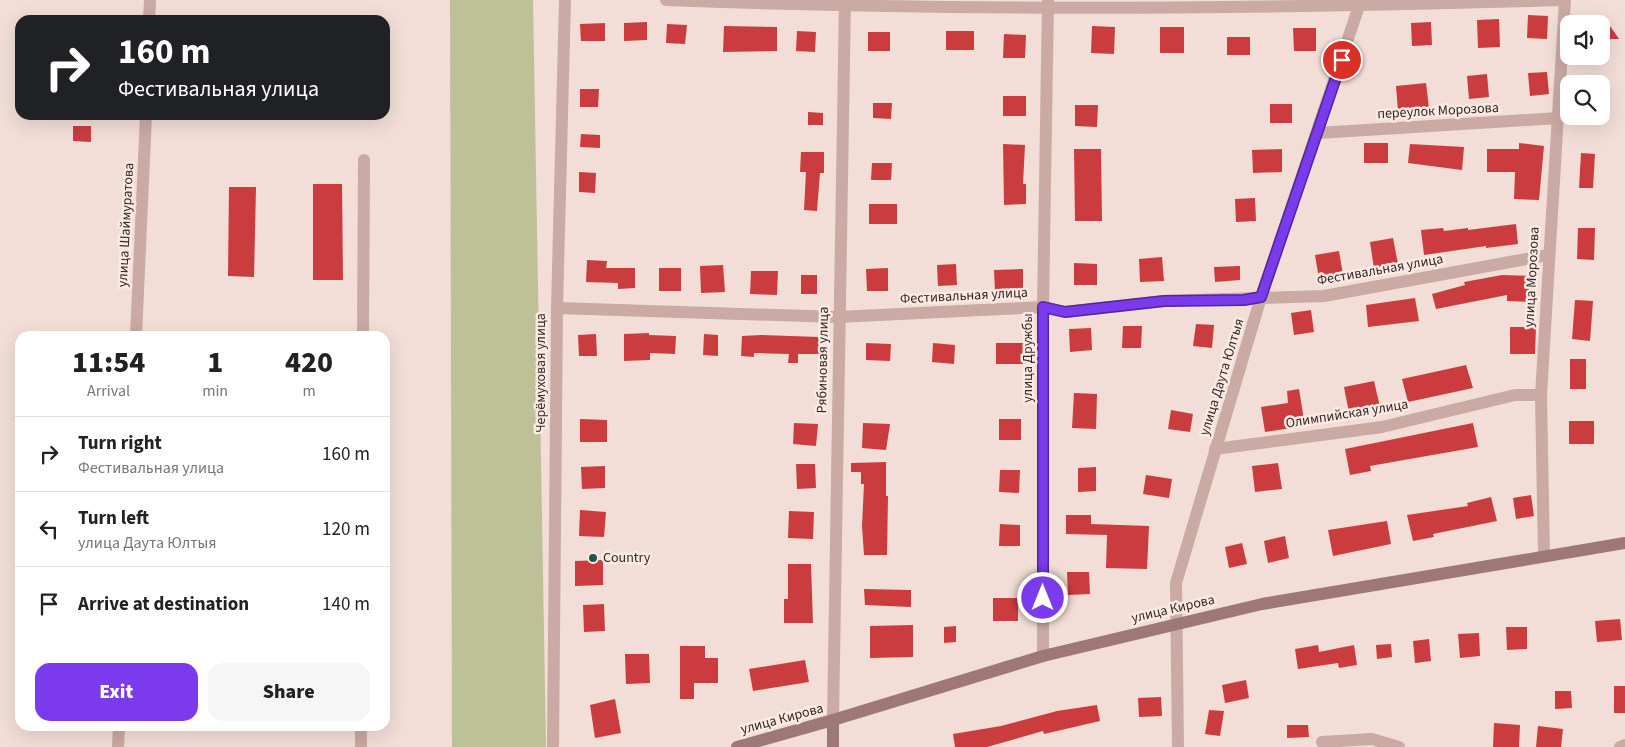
<!DOCTYPE html>
<meta charset="utf-8">
<style>
body{margin:0;font-family:"Source Sans 3",sans-serif;background:#f6f6f6;color:#222;height:100vh;display:flex;flex-direction:column;font-size:19px;white-space:nowrap}
*{box-sizing:border-box;margin:0}
p{font-size:16px;color:#767676}
.icon{flex:none;width:28px;height:28px;fill:none;stroke:currentColor;stroke-width:2;stroke-linecap:round;stroke-linejoin:round}
.map{position:relative;flex:1;overflow:hidden}
.sheet{position:absolute;left:15px;top:331px;width:375px;height:400px;display:flex;flex-direction:column;background:#fff;border-radius:15px;box-shadow:0 5px 20px #0002}
.sheet>*{flex:none}
.top-card{position:absolute;left:15px;top:15px;width:375px;height:105px;border-radius:15px;box-shadow:0 5px 20px #0002;background:#202124;color:#fff;overflow:hidden}
.tools{position:absolute;left:1560px;top:15px;display:grid;gap:10px}
.tools a{display:grid;place-items:center;width:50px;height:50px;border-radius:10px;background:#fff;box-shadow:0 5px 20px #0002;font-size:25px}
.pin{position:absolute;display:grid;place-items:center;width:42px;height:42px;color:#fff;margin:-21px;border:2px solid #fff;border-radius:50%;box-shadow:0 1px 5px #0007}
.me{position:absolute;width:55px;margin:-28px;rotate:0deg;stroke-linejoin:round;filter:drop-shadow(0 0 4px #0008)}
.turn{display:flex;align-items:center;gap:18px;height:105px;padding:0 20px;font-size:22px}
.turn .icon{width:65px;height:65px;stroke-width:2.5}
.turn b{display:block;font-size:35px;line-height:42px}
.eta{display:flex;justify-content:space-evenly;align-items:center;height:85px;text-align:center}
.eta b{font-size:30px;font-weight:800;line-height:35px}
.primary-button{display:flex;gap:10px;margin-top:auto;padding:10px 20px}
.primary-button a{flex:1;height:58px;border-radius:15px;background:#7c3aed;color:#fff;font-size:20px;font-weight:800;line-height:58px;text-align:center}
.primary-button a+a{background:#f6f6f6;color:#222}
ul{padding:0;list-style:none}
li{display:flex;align-items:center;gap:15px;height:75px;padding:0 20px;border-top:1px solid #e0e0e0}
li div{flex:1}
li b{display:block;font-size:19px}
li em{font-style:normal}
.map>svg:first-child{display:block}
.green{fill:#bec197}
.building{fill:#cb3c3f}
.lines{fill:none;stroke-linecap:round;stroke-linejoin:round}
.street{stroke:#caaaa3;stroke-width:12}
.secondary{stroke:#9e7874;stroke-width:12}
.route-casing{stroke:#51269a;stroke-width:12}
.route{stroke:#7c3aed;stroke-width:9}
.poi-dot{fill:#19584b;stroke:#faeae3;stroke-width:2}
.labels{text-anchor:middle;dominant-baseline:central;stroke-width:5;stroke-linejoin:round;paint-order:stroke}
.street-label{font-size:14px;fill:#352625;stroke:#faeae3}
.poi-label{font-size:14px;fill:#352625;stroke:#faeae3;text-anchor:start}
</style>
<div class="map">
<svg width="1625" height="747" viewBox="0 0 1625 747">
<rect width="100%" height="100%" fill="#f2ded7"/>
<polygon class="green" points="450,0 533,0 546,747 452,747"/>
<g class="building">
<polygon points="1528,15 1548,16 1547,39 1527,38"/>
<polygon points="1499,19 1500,47 1478,48 1477,20"/>
<polygon points="647,22 647,40 624,41 624,23"/>
<polygon points="1431,22 1432,45 1412,46 1411,23"/>
<polygon points="605,23 605,41 581,41 580,24"/>
<polygon points="1608,23 1619,39 1611,39 1601,46 1601,27"/>
<polygon points="667,24 687,25 685,44 666,43"/>
<polygon points="724,26 777,27 777,51 723,52"/>
<polygon points="1092,26 1115,27 1114,54 1091,53"/>
<rect x="1160" y="27" width="24" height="26"/>
<polygon points="1293,28 1316,28 1316,51 1294,51"/>
<polygon points="797,31 816,32 815,52 796,51"/>
<rect x="946" y="31" width="28" height="19"/>
<rect x="868" y="32" width="22" height="19"/>
<polygon points="1004,34 1026,35 1025,58 1003,58"/>
<rect x="1227" y="37" width="23" height="18"/>
<polygon points="1547,72 1549,94 1530,96 1528,73"/>
<polygon points="1487,74 1489,97 1469,99 1467,76"/>
<polygon points="1426,83 1429,108 1398,111 1396,86"/>
<polygon points="580,89 599,89 598,107 580,107"/>
<rect x="1003" y="96" width="23" height="20"/>
<polygon points="873,103 892,103 891,119 873,118"/>
<rect x="1270" y="104" width="22" height="19"/>
<polygon points="1075,105 1098,105 1097,127 1075,126"/>
<polygon points="808,112 823,113 823,125 808,125"/>
<polygon points="73,126 91,126 91,142 73,141"/>
<polygon points="581,134 600,135 600,148 580,147"/>
<rect x="1364" y="143" width="24" height="20"/>
<polygon points="1519,143 1544,146 1539,200 1514,199 1515,172 1487,172 1487,149 1519,149"/>
<polygon points="1003,144 1025,145 1023,184 1026,184 1026,204 1004,205"/>
<polygon points="1410,144 1464,147 1462,170 1408,163"/>
<polygon points="1074,149 1101,149 1102,221 1075,221"/>
<polygon points="1282,149 1282,172 1253,173 1252,150"/>
<polygon points="801,152 824,152 824,173 820,173 817,211 804,210 806,172 800,172"/>
<polygon points="1581,153 1595,154 1593,188 1579,188"/>
<polygon points="872,163 892,163 891,180 871,180"/>
<polygon points="579,172 596,173 595,193 579,192"/>
<polygon points="313,184 342,184 343,280 313,280"/>
<polygon points="229,187 256,187 254,277 228,276"/>
<polygon points="1255,198 1256,221 1236,222 1235,199"/>
<rect x="869" y="204" width="28" height="20"/>
<polygon points="1516,224 1518,244 1486,248 1486,246 1424,255 1421,230 1443,228 1444,231 1468,228 1468,230"/>
<polygon points="1578,228 1595,228 1594,260 1577,259"/>
<polygon points="1393,238 1398,264 1374,268 1370,242"/>
<polygon points="1339,251 1343,275 1319,279 1315,255"/>
<polygon points="1162,257 1164,281 1140,282 1139,259"/>
<polygon points="587,260 607,261 606,268 635,268 635,288 618,289 618,283 586,282"/>
<polygon points="1074,263 1097,264 1097,285 1074,285"/>
<polygon points="956,264 957,285 938,286 937,265"/>
<polygon points="723,265 725,292 701,293 700,266"/>
<polygon points="1240,266 1240,280 1215,282 1214,267"/>
<rect x="659" y="268" width="22" height="23"/>
<polygon points="888,268 888,291 867,291 866,269"/>
<polygon points="1023,269 1023,290 995,291 994,270"/>
<polygon points="751,271 778,271 777,295 750,294"/>
<rect x="801" y="275" width="16" height="19"/>
<polygon points="1502,275 1532,276 1531,302 1507,301 1507,295 1436,309 1432,294 1465,285 1464,282"/>
<polygon points="1415,298 1419,321 1368,327 1366,305"/>
<polygon points="1575,300 1593,301 1590,341 1572,339"/>
<polygon points="1311,310 1314,332 1294,335 1291,313"/>
<polygon points="1196,324 1214,325 1212,348 1193,346"/>
<polygon points="1123,326 1142,326 1141,348 1122,348"/>
<polygon points="1510,327 1536,327 1535,354 1510,354"/>
<polygon points="1091,328 1092,350 1070,352 1069,329"/>
<polygon points="649,333 649,335 676,336 675,354 650,353 650,360 624,361 624,334"/>
<polygon points="596,334 597,356 579,356 578,335"/>
<polygon points="704,334 718,335 718,356 703,355"/>
<polygon points="761,335 819,337 819,354 798,354 798,363 788,363 789,354 754,353 754,357 741,356 742,336"/>
<polygon points="866,343 891,344 890,361 866,360"/>
<polygon points="933,343 955,345 954,364 932,362"/>
<rect x="996" y="343" width="27" height="21"/>
<rect x="1570" y="359" width="16" height="30"/>
<polygon points="1466,365 1473,388 1408,402 1402,379"/>
<polygon points="1374,381 1380,407 1349,413 1344,387"/>
<polygon points="1299,389 1305,426 1265,432 1261,407 1288,403 1287,391"/>
<polygon points="1074,393 1097,394 1096,429 1072,428"/>
<polygon points="1171,410 1193,414 1190,432 1168,429"/>
<polygon points="580,419 607,420 607,442 580,442"/>
<rect x="999" y="419" width="22" height="21"/>
<rect x="1569" y="421" width="25" height="23"/>
<polygon points="794,423 818,424 816,446 793,444"/>
<polygon points="863,423 890,424 886,450 862,448"/>
<polygon points="1473,423 1478,447 1370,466 1371,471 1350,475 1345,449"/>
<polygon points="886,462 886,496 888,496 887,555 864,555 862,526 864,484 861,484 861,472 851,472 851,463"/>
<polygon points="1278,463 1282,489 1255,492 1252,466"/>
<polygon points="796,464 815,464 816,488 797,489"/>
<polygon points="605,466 605,488 582,489 581,467"/>
<polygon points="1096,467 1096,491 1078,492 1078,468"/>
<polygon points="1000,470 1020,470 1019,493 999,492"/>
<polygon points="1146,475 1172,479 1169,498 1143,494"/>
<polygon points="1531,495 1534,516 1516,519 1513,498"/>
<polygon points="1491,497 1497,521 1433,534 1434,537 1413,541 1407,515 1468,506 1467,503"/>
<polygon points="580,510 606,512 604,537 579,536"/>
<polygon points="789,511 814,512 813,539 788,538"/>
<polygon points="1066,515 1091,515 1091,524 1149,526 1147,569 1106,568 1107,535 1066,534"/>
<polygon points="1387,521 1391,544 1333,556 1328,530"/>
<polygon points="1000,524 1020,525 1020,546 999,546"/>
<polygon points="1285,536 1289,558 1268,563 1264,541"/>
<polygon points="1242,543 1247,564 1229,568 1225,547"/>
<polygon points="603,560 603,585 575,586 575,561"/>
<polygon points="788,564 811,564 813,623 784,623 784,599 788,599"/>
<polygon points="1067,572 1089,572 1090,594 1068,595"/>
<polygon points="864,589 911,590 911,607 865,605"/>
<rect x="993" y="598" width="25" height="23"/>
<polygon points="604,604 605,631 584,632 583,605"/>
<polygon points="1620,619 1622,640 1597,642 1595,621"/>
<polygon points="913,625 913,657 870,658 870,626"/>
<polygon points="956,626 956,642 944,643 944,627"/>
<polygon points="1506,627 1527,627 1527,649 1507,650"/>
<polygon points="1479,633 1480,656 1460,658 1458,634"/>
<polygon points="1429,639 1431,661 1415,663 1413,641"/>
<polygon points="1391,644 1392,657 1377,659 1376,645"/>
<polygon points="1318,645 1319,652 1354,645 1357,665 1339,668 1338,663 1298,669 1295,649"/>
<polygon points="680,646 705,646 705,658 718,658 718,683 694,683 694,699 680,699"/>
<polygon points="625,654 649,654 650,683 626,684"/>
<polygon points="805,660 809,682 753,691 749,669"/>
<polygon points="1246,680 1249,698 1225,703 1222,685"/>
<rect x="1614" y="686" width="11" height="27"/>
<polygon points="1555,691 1571,691 1572,708 1555,709"/>
<polygon points="1161,697 1162,716 1139,717 1138,698"/>
<polygon points="615,699 621,733 595,738 590,705"/>
<polygon points="1097,705 1100,721 1044,734 1043,731 987,747 955,747 953,734 1001,726 1057,711"/>
<polygon points="1209,710 1224,711 1220,736 1205,734"/>
<polygon points="1494,723 1520,725 1519,747 1493,747"/>
<polygon points="1287,725 1308,725 1309,737 1287,738"/>
<polygon points="1538,726 1563,729 1561,747 1536,747"/>
</g>
<g class="lines">
<g class="street">
<path d="M666,0C965,12 1265,9 1564,0"/>
<polyline points="149,20 150,0"/>
<polyline points="1318,133 1559,118"/>
<polyline points="557,308 838,317 1043,307 1065,312 1164,301 1324,296 1548,255"/>
<polyline points="136,336 146,115"/>
<polyline points="363,336 364,160"/>
<polyline points="1215,449 1382,427 1515,395 1541,395"/>
<polyline points="1544,555 1541,395 1565,0"/>
<polyline points="1043,656 1043,307 1048,1"/>
<polyline points="833,720 845,0"/>
<polyline points="361,726 361,747"/>
<polyline points="1322,742 1372,739 1399,747"/>
<polyline points="118,747 119,726"/>
<polyline points="553,747 557,308 565,0"/>
<polyline points="1178,747 1176,583 1261,297 1361,0"/>
<polyline points="1620,747 1625,745"/>
</g>
<g class="secondary">
<polyline points="737,747 833,720 1043,656 1262,604 1625,543"/>
<polyline points="833,747 833,720"/>
</g>
</g>
<g class="lines">
<defs>
<polyline id="route" points="1043,598 1043,307 1065,312 1164,301 1244,300 1261,297 1342,60"/>
</defs>
<use href="#route" class="route-casing"/>
<use href="#route" class="route"/>
</g>
<circle class="poi-dot" cx="593" cy="558" r="5"/>
<g class="labels">
<g class="street-label">
<text transform="translate(1438 111) rotate(-3)">переулок Морозова</text>
<text transform="translate(126 225) rotate(-87)">улица Шаймуратова</text>
<text transform="translate(1380 270) rotate(-10)">Фестивальная улица</text>
<text transform="translate(1532 277) rotate(-87)">улица Морозова</text>
<text transform="translate(964 296) rotate(-3)">Фестивальная улица</text>
<text transform="translate(1028 358) rotate(-90)">улица Дружбы</text>
<text transform="translate(823 360) rotate(-89)">Рябиновая улица</text>
<text transform="translate(541 373) rotate(-90)">Черёмуховая улица</text>
<text transform="translate(1222 377) rotate(-73)">улица Даута Юлтыя</text>
<text transform="translate(1347 414) rotate(-9)">Олимпийская улица</text>
<text transform="translate(1173 609) rotate(-13)">улица Кирова</text>
<text transform="translate(782 719) rotate(-15)">улица Кирова</text>
</g>
<g class="poi-label">
<text x="603" y="558">Country</text>
</g>
</g>
</svg>
<div class="tools">
<a><svg class="icon" aria-label="sound" viewBox="0 0 24 24"><path d="M4 9h4l5-4v14l-5-4H4zM17 9q2 3 0 6"/></svg></a>
<a><svg class="icon" aria-label="search" viewBox="0 0 24 24"><circle cx="10" cy="10" r="6"/><path d="M15 15l6 6"/></svg></a>
</div>
<div class="pin" style="left:1342px;top:60px;background:#d93025"><svg class="icon" aria-label="arrive" viewBox="0 0 24 24"><path d="M6 21V4h12l-3 4 3 4H6"/></svg></div>
<svg class="me" style="left:1043px;top:598px" viewBox="-20 -20 40 40"><circle r="17" fill="#7c3aed" stroke="#fff" stroke-width="3"/><path d="M0-11L8 9 0 5-8 9z" fill="#fff"/></svg>
<div class="top-card">
<div class="turn"><svg class="icon" aria-label="right" viewBox="0 0 24 24"><path d="M7 20v-9h11M14 6l5 5-5 5"/></svg><div><b>160 m</b>Фестивальная улица</div></div>
</div>
<section class="sheet">
<div class="eta">
<div><b>11:54</b><p>Arrival</p></div>
<div><b>1</b><p>min</p></div>
<div><b>420</b><p>m</p></div>
</div>
<ul>
<li><svg class="icon" aria-label="right" viewBox="0 0 24 24"><path d="M7 20v-9h11M14 6l5 5-5 5"/></svg><div><b>Turn right</b><p>Фестивальная улица</p></div><em>160 m</em></li>
<li><svg class="icon" aria-label="left" viewBox="0 0 24 24"><path d="M17 20v-9H6M10 6l-5 5 5 5"/></svg><div><b>Turn left</b><p>улица Даута Юлтыя</p></div><em>120 m</em></li>
<li><svg class="icon" aria-label="arrive" viewBox="0 0 24 24"><path d="M6 21V4h12l-3 4 3 4H6"/></svg><div><b>Arrive at destination</b></div><em>140 m</em></li>
</ul>
<div class="primary-button"><a>Exit</a><a>Share</a></div>
</section>
</div>
